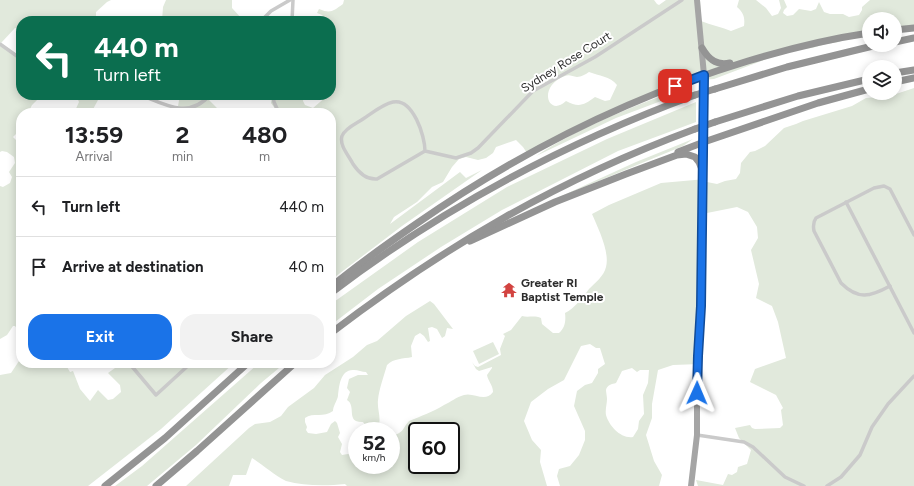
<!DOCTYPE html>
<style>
body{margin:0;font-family:Figtree,sans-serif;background:#f2f2f2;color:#202124;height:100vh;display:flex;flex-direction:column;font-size:15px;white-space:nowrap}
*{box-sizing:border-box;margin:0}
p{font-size:13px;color:#757577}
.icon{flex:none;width:22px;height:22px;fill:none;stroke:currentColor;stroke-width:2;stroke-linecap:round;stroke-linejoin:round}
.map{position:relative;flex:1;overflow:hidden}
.side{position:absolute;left:16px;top:108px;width:320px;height:260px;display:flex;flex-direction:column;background:#fff;border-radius:16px;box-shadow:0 2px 10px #0003}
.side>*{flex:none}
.banner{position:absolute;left:16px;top:16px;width:320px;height:84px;border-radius:16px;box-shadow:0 2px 10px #0003;background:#0b6e4f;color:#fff;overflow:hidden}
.buttons{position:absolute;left:862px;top:12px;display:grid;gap:8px}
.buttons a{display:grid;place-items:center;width:40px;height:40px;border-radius:50%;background:#fff;box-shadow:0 2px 10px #0003;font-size:20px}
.speed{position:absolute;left:348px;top:422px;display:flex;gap:8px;font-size:20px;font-weight:700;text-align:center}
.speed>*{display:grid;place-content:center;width:52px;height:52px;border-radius:50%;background:#fff;box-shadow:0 2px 10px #0003;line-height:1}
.speed small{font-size:10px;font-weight:400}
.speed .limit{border:2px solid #111;border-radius:6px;background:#fff;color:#111}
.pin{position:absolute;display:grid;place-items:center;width:34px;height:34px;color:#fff;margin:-17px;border-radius:8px;box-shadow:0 2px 6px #0006}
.me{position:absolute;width:44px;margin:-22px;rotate:1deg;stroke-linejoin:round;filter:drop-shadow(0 0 3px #0008)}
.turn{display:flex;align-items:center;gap:14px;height:84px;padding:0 12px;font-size:18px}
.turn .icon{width:52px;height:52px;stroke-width:2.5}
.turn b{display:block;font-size:28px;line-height:34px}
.eta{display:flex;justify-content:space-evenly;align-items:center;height:68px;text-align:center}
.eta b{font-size:24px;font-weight:700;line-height:28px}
.button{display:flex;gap:8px;margin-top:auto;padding:8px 12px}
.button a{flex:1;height:46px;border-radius:16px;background:#1a73e8;color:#fff;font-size:16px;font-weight:700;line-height:46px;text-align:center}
.button a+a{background:#f2f2f2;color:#202124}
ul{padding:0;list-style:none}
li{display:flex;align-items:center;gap:12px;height:60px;padding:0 12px;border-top:1px solid #e0e0e0}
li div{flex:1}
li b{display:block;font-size:15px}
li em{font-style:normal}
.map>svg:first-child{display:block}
.green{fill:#e1e9dc;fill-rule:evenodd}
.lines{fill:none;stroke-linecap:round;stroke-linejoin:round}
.minor{stroke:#cacaca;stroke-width:3.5}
.primary{stroke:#a5a5a5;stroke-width:6}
.motorway{stroke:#949494;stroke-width:7}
.motorway-bridge{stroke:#949494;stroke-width:7}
.route-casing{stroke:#114b97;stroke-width:10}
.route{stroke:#1a73e8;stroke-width:7}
.labels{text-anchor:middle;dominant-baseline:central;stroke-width:4;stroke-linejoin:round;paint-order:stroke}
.street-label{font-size:12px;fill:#2d2d2d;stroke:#fff}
.poi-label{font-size:12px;font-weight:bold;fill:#2d2d2d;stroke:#fff;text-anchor:start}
</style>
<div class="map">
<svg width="914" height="486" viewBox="0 0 914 486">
<rect width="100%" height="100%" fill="#fff"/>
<g class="green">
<polygon points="0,0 111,0 107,2 96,12 96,17 94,21 21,21 21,29 15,28 1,43 0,42"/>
<polygon points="166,0 232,0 232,8 242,19 239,21 162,21 163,7"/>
<path d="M344,0H654L657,4L659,5L666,0H700L701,21C711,25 721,27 731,31L744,26C745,18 744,13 737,7L739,0H756L766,8L772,16L778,14L781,8L779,0H784L787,7L784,10L783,13L787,16L793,15L799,9L811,11L816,9L819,2L824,12L830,14H843L849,17L859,15L862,10V7L870,0H914V25L895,30V19H869V34L845,39L839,42L826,44L812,48L790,50L714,79L702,80L644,100L527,153L523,147L516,140L496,147L493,153L486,158L478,160L466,157L459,159L452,167L443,182L432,187L417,202L394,217L390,224L460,172L466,178L482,170L402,226L331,280V113H278L271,103L272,95H304L303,101L305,105L313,108L327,96V95H331V58H332L336,40L335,37L336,32L331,24V21H328L322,15L317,13L319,9C331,14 333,11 343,4ZM589,72C599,76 610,76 617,85L610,100L605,101L595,97C584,105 579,108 566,101C548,118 537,86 565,76C569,74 572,76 577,77C581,77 586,74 589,72Z"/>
<polygon points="0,45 21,58 21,95 42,95 32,105 28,113 21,113 21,129 13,137 21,145 21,334 15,326 13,326 7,335 0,339 0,186 3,187 10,183 12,177 9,172 15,163 14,157 7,152 2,151 0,152"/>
<path d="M684,87L693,89L616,118L536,156C581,126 633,107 684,87Z"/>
<path d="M914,88V486H698L696,480L723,485L728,474L732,475L737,472L738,467L747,464L751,450L739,438L735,428L750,425L752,428L755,429L780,428L783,425L781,410L783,408L776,395L750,382L755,369L786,358L778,322L772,306L756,298L759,284L751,250L758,238L757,227L748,212L737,207L707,213L706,214L705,277L700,364L673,365L658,370L652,404V418L646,435L654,461L662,475L659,486H560L557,476L559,469L570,466L579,455L585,440V431L574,406L577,391L585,385L592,383L598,373V369L605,364L600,348H596L590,344L581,346L564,380L548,389L531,402L524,421L532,440L541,450L540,462L547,486H347L345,484C326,486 304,486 286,481C274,475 263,465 252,458L246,475H233L229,486H186L249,428L255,424L270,422L281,416L288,407L314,388L325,375L353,357L367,345L377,341L406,316L430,301L434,304L453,329L447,328L445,336L442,338L437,329L432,327L428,328L430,341L428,342L424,336L420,333L415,336L411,346L412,357C403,359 394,358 387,365C384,376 379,389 378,400C377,409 381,416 379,425L382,431H368L366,426L363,422C345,423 357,406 347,400L350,392L347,388L349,379L358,375H368L366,372C362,372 358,370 354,370C340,369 339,387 338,396C337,401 333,406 333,411C324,418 313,412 305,418V422L307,427L306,430L308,433L316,434L327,432L331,424L335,421L337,423L340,433L338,437L342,444L340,452L342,455L348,454L354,457L357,455V465H391V436C404,433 402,429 409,421C421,416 433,412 444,405C451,402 456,397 464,395C474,392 485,403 493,392C493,385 488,381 487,375L492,368V367L479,371L476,369L472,362L475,366L478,367L501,355L500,349L505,336L503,334L511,330L522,316C528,318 534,315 541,318L542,324L553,333H559C565,328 566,321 565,313C575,308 582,298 589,289C595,283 604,276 606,267C610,252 598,228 592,214L609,205L661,183L706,179L707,182L717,184L725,181L736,179L740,173L741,163L750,152L755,151L765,146L784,128L796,124L803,121L852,106L866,98L890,96ZM632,368L637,372L640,370H649L648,383L643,395L644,414L639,421L638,429L633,437C621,439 609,426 606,415C605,410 607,404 607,399C607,397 606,392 606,390C607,385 612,384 616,383L622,371ZM417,431H451V465H417Z"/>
<polygon points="76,95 112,95 111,97 98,100 91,113 74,113 79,102"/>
<polygon points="180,95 210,95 208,99 217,108 211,113 174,113 176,106 178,106"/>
<polygon points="696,102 696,122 618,151 502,210 441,247 378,289 331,325 331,304 418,242 507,187 607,139"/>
<polygon points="693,139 683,146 555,199 636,162"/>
<polygon points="493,342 499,354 479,364 473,351"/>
<polygon points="21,358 21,363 68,363 67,367 70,372 73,371 80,389 90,401 98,390 108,400 113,399 121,392 120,385 108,373 122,363 234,363 161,429 88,486 0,486 0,375 11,373"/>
<polygon points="259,363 285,363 261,383 196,445 147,486 115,486 142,466"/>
</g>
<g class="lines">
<g class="minor">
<polyline points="261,21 271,11 290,0"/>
<polyline points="292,21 293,0"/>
<polyline points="0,44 21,59"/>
<path d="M141,95C166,105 189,119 210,95"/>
<polyline points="273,95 274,102 279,113"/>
<path d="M425,151C425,136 413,98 393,102C383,104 372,113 363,119C357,123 345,128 342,136C339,145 349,156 353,164C359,173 366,180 377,179L425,151L456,158L471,153L478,148L533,91L595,57L682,0"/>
<polyline points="846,202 914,333"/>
<path d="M890,286C870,297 858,300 841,283L814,231C813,226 813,222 816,218L874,188L884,186L890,189L914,235"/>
<polyline points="129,363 156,395 191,363"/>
<polyline points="697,435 744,442 753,447 785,477 804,486"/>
<polyline points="827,486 841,477 860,455 872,427 888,404 914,376"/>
</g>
<polyline class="primary" points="691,486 697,435 697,361 701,318 705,118 704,75 697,0"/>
<g class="motorway">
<polyline points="895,30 914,28"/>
<polyline points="895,42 914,38"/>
<path d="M702,48C709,60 717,66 730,63"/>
<polyline points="895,73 914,70"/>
<polyline points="895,82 914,78"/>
<polyline points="715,89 787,67 877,45"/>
<polyline points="715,122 798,96 869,79"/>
<polyline points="678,152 704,142 818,103 869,89"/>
<polyline points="470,241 555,202 626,174 677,155 686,154 695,157 699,162 703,172"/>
<path d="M331,287C358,264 387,244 416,224C518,153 629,97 748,61C788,49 828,39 869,33"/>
<path d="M331,293C441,209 565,143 695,95"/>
<path d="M331,333C445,246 560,179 695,129"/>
<polyline points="105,486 165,438 248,363"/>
<polyline points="156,486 197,451 295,363"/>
</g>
<g class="motorway-bridge">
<polyline points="695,95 715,89"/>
<polyline points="695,129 715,122"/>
</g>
</g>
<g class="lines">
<defs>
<polyline id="route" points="675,86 704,75 701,306 698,356 697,393"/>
</defs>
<use href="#route" class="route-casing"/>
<use href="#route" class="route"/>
</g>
<defs>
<symbol id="temple-bare" viewBox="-9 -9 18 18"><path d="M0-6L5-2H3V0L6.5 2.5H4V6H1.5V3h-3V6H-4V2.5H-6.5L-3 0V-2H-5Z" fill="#d24340" stroke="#fff" stroke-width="2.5" paint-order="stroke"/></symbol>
</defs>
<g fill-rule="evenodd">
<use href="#temple-bare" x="498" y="279" width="22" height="22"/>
</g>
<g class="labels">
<g class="street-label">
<text transform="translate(566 62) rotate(-32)">Sydney Rose Court</text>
</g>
<g class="poi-label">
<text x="521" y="283">Greater RI<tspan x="521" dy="14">Baptist Temple</tspan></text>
</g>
</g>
</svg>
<div class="buttons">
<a><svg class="icon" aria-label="sound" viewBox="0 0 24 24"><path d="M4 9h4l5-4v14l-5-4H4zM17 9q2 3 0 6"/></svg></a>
<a><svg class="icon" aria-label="layers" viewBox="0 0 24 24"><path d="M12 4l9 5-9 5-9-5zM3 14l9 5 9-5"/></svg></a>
</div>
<div class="speed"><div>52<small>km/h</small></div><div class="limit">60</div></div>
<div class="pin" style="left:675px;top:86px;background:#d93025"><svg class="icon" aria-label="arrive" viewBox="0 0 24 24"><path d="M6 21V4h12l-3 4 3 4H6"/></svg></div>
<svg class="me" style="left:697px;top:393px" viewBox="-20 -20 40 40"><path d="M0-17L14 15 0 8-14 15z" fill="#1a73e8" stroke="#fff" stroke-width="4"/></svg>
<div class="banner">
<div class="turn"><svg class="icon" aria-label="left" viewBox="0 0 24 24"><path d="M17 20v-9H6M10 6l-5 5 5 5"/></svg><div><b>440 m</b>Turn left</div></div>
</div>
<section class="side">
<div class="eta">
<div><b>13:59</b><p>Arrival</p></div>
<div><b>2</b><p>min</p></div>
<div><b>480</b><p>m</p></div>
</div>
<ul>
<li><svg class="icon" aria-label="left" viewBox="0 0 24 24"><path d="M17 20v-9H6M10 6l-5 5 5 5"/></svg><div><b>Turn left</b></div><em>440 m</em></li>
<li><svg class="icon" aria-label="arrive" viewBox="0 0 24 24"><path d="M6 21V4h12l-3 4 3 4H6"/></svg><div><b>Arrive at destination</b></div><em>40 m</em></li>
</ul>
<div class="button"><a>Exit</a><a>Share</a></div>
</section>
</div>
